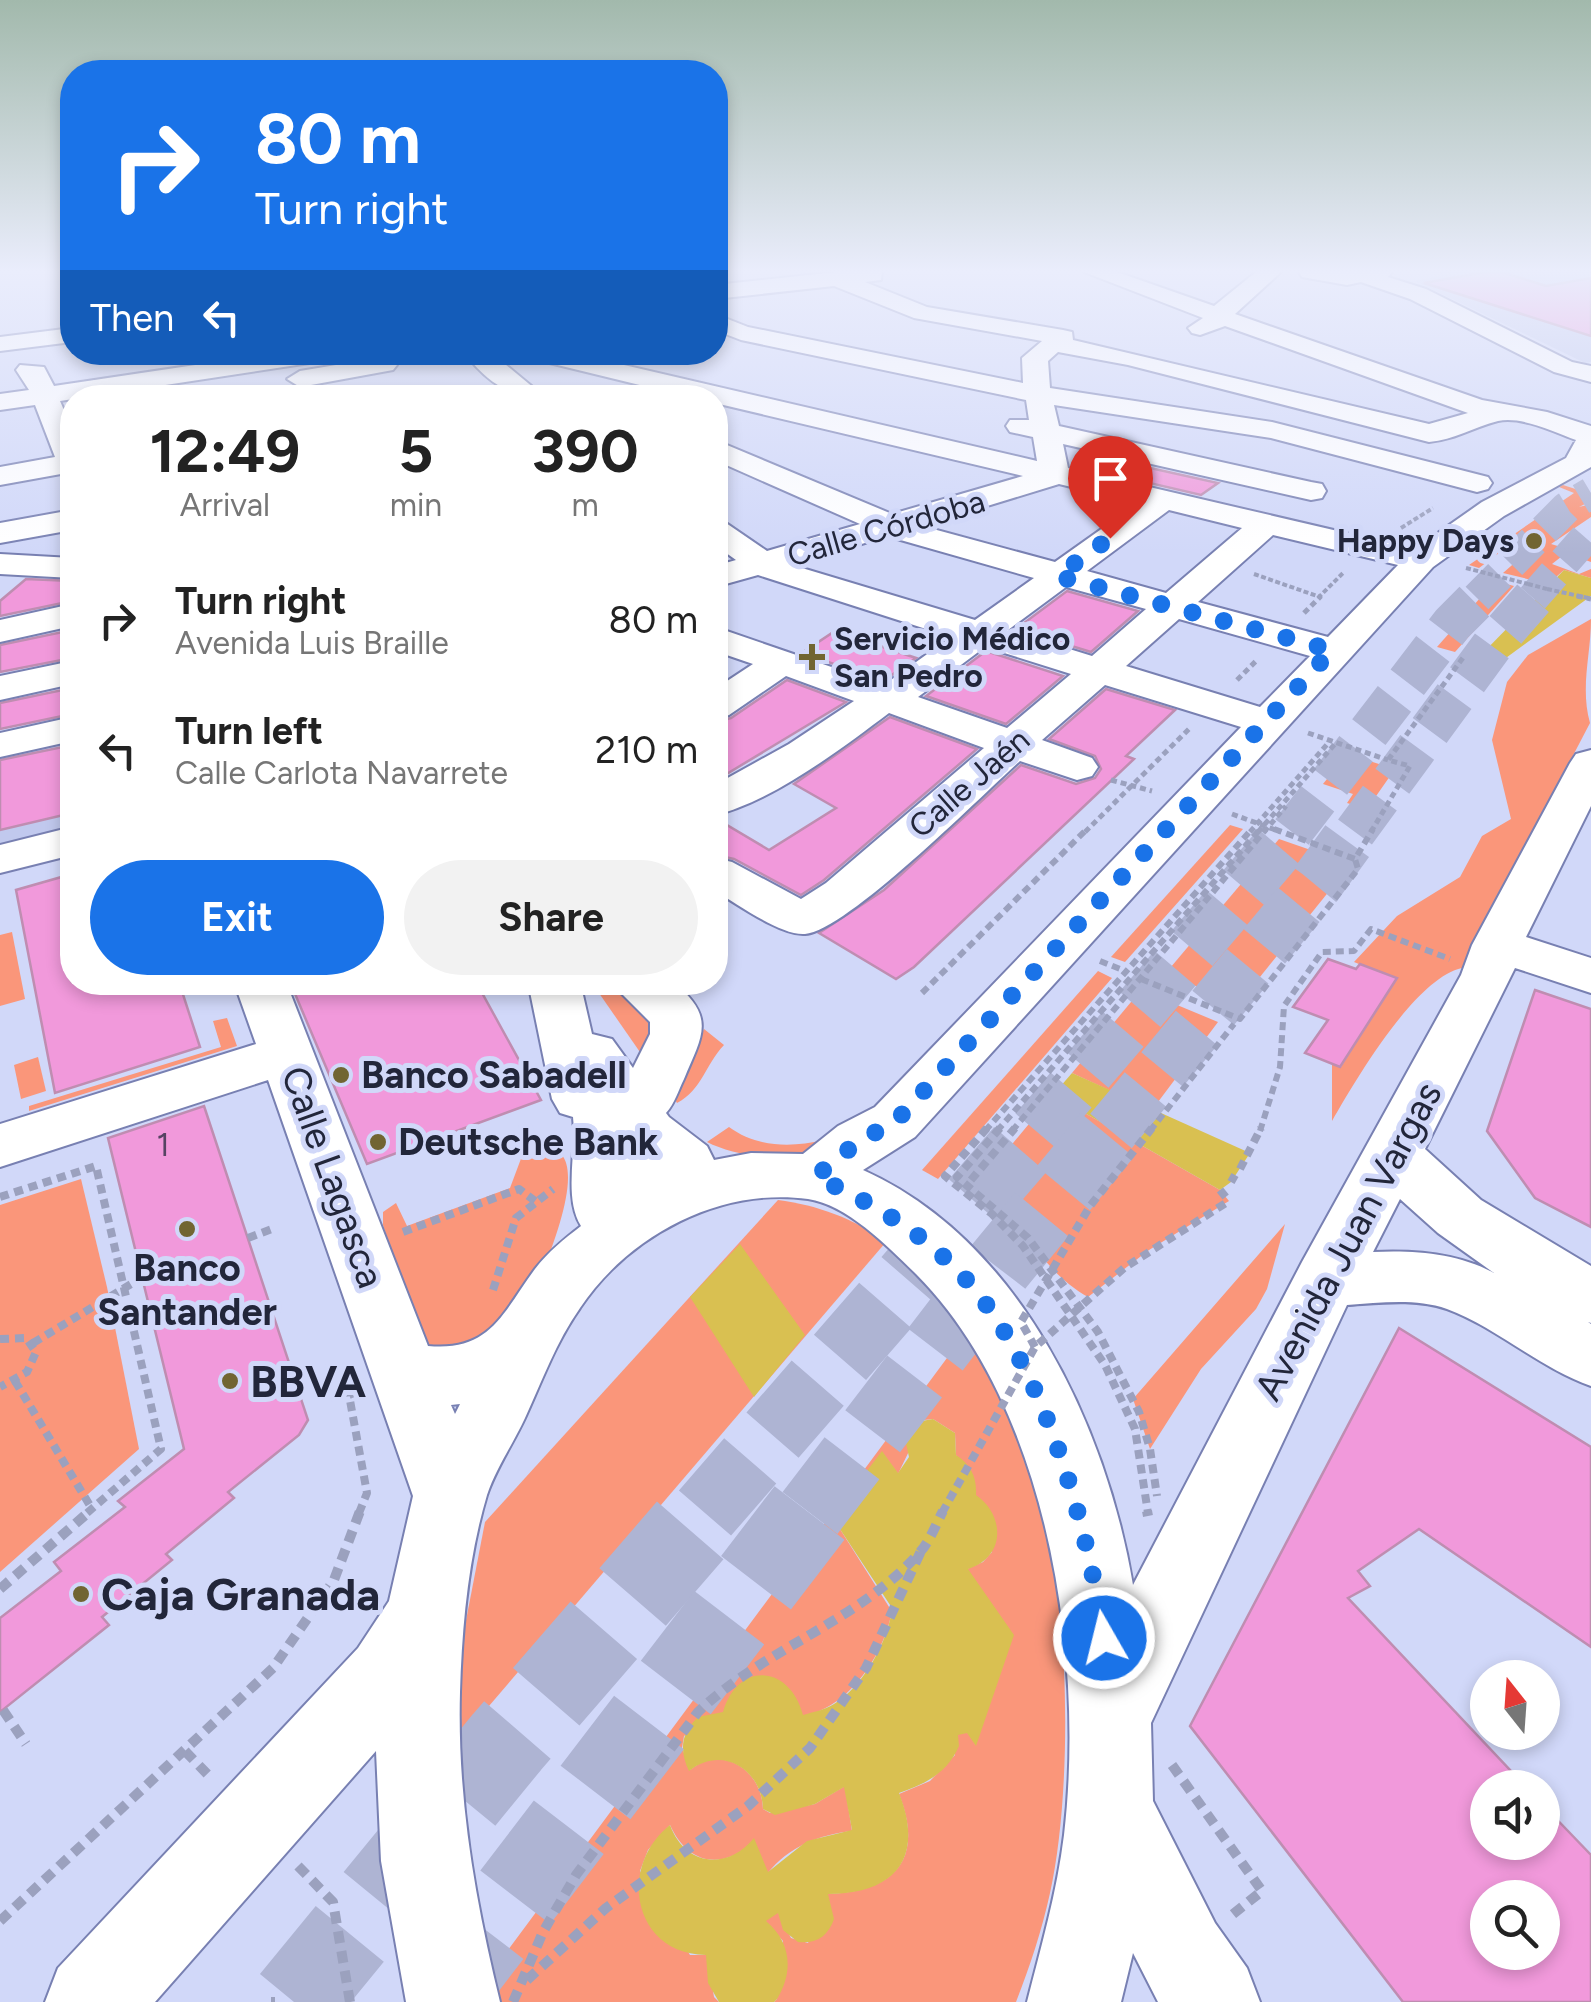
<!DOCTYPE html>
<meta charset="utf-8">
<style>
body{margin:0;font-family:Figtree,sans-serif;background:#f2f2f2;color:#222;height:100vh;display:flex;flex-direction:column;font-size:38px;white-space:nowrap}
*{box-sizing:border-box;margin:0}
p{font-size:32px;color:#767676}
.icon{flex:none;width:55px;height:55px;fill:none;stroke:currentColor;stroke-width:2;stroke-linecap:round;stroke-linejoin:round}
.map{position:relative;flex:1;overflow:hidden}
.details{position:absolute;left:60px;top:385px;width:668px;height:610px;display:flex;flex-direction:column;background:#fff;border-radius:40px;box-shadow:0 5px 15px #0003}
.details>*{flex:none}
.hud{position:absolute;left:60px;top:60px;width:668px;height:305px;border-radius:40px;box-shadow:0 5px 15px #0003;background:#1a73e8;color:#fff;overflow:hidden}
.needle{width:65px;rotate:343deg}
.tools{position:absolute;left:1470px;top:1660px;display:grid;gap:20px}
.tools a{display:grid;place-items:center;width:90px;height:90px;border-radius:50%;background:#fff;box-shadow:0 5px 15px #0003;font-size:50px}
.pin{position:absolute;display:grid;place-items:center;width:85px;height:85px;color:#fff;margin:-102px -42px;border-radius:50% 50% 50% 0;rotate:-45deg;box-shadow:0 0 10px #0007}
.pin .icon{rotate:45deg}
.me{position:absolute;width:110px;margin:-55px;rotate:352deg;stroke-linejoin:round;filter:drop-shadow(0 0 8px #0008)}
.turn{display:flex;align-items:center;gap:35px;height:210px;padding:0 30px;font-size:45px}
.turn .icon{width:130px;height:130px;stroke-width:2.5}
.turn b{display:block;font-size:70px;line-height:85px}
.then{display:flex;align-items:center;height:95px;padding:0 30px;background:#0003;gap:20px;font-size:38px}
.eta{display:flex;justify-content:space-evenly;align-items:center;height:170px;text-align:center}
.eta b{font-size:60px;font-weight:700;line-height:70px}
.button{display:flex;gap:20px;margin-top:auto;padding:20px 30px}
.button a{flex:1;height:115px;border-radius:60px;background:#1a73e8;color:#fff;font-size:40px;font-weight:700;line-height:115px;text-align:center}
.button a+a{background:#f2f2f2;color:#222}
ul{padding:0;list-style:none}
li{display:flex;align-items:center;gap:30px;height:130px;padding:0 30px}
li div{flex:1}
li b{display:block;font-size:38px}
li em{font-style:normal}
.map>svg:first-child{display:block}
.built{fill:#c1c9ee}
.green{fill:#fa967a;fill-rule:evenodd}
.water{fill:#d9c051}
.building{fill:#f199db;stroke:#bf8db1;stroke-width:2.5;fill-rule:evenodd}
.lines{fill:none;stroke-linecap:round;stroke-linejoin:round}
.highway-tunnel-far4{stroke:#aeb4d3;stroke-width:32;stroke-dasharray:32 16;stroke-linecap:butt}
.highway-tunnel-far3{stroke:#aeb4d3;stroke-width:42;stroke-dasharray:42 21;stroke-linecap:butt}
.highway-tunnel-far2{stroke:#aeb4d3;stroke-width:54;stroke-dasharray:54 26;stroke-linecap:butt}
.highway-tunnel-far1{stroke:#aeb4d3;stroke-width:69;stroke-dasharray:69 34;stroke-linecap:butt}
.highway-tunnel{stroke:#aeb4d3;stroke-width:88;stroke-dasharray:88 44;stroke-linecap:butt}
.minor-casing{stroke:#7880b2;stroke-width:4}
.path-far4{stroke:#9ba1be;stroke-width:4;stroke-dasharray:5 2.5;stroke-linecap:butt}
.path-far3{stroke:#9ba1be;stroke-width:5;stroke-dasharray:6 4;stroke-linecap:butt}
.path-far2{stroke:#9ba1be;stroke-width:6;stroke-dasharray:8 5;stroke-linecap:butt}
.path-far1{stroke:#9ba1be;stroke-width:8;stroke-dasharray:9 6;stroke-linecap:butt}
.path{stroke:#9ba1be;stroke-width:10;stroke-dasharray:12 8;stroke-linecap:butt}
.minor{fill:#fff;fill-rule:evenodd}
.path-bridge-far3{stroke:#9ba1be;stroke-width:4;stroke-dasharray:5 2.5;stroke-linecap:butt}
.path-bridge-far2{stroke:#9ba1be;stroke-width:6;stroke-dasharray:8 5;stroke-linecap:butt}
.path-bridge-far1{stroke:#9ba1be;stroke-width:8;stroke-dasharray:9 6;stroke-linecap:butt}
.path-bridge{stroke:#9ba1be;stroke-width:10;stroke-dasharray:12 8;stroke-linecap:butt}
.route{stroke:#1a73e8;stroke-width:18;stroke-dasharray:0 32.4}
.poi-dot{fill:#716532;stroke:#d1d8f9;stroke-width:4}
.labels{text-anchor:middle;dominant-baseline:central;stroke-width:10;stroke-linejoin:round;paint-order:stroke}
.far-street-label{font-size:32px;fill:#22263a;stroke:#d1d8f9}
.far-poi-label{font-size:32px;font-weight:bold;fill:#22263a;stroke:#d1d8f9;text-anchor:end}
.number-label{font-size:32px;fill:#564362}
.poi-label{font-size:38px;font-weight:bold;fill:#22263a;stroke:#d1d8f9;text-anchor:start}
.street-label{font-size:38px;fill:#22263a;stroke:#d1d8f9}
.near-poi-label{font-size:45px;font-weight:bold;fill:#22263a;stroke:#d1d8f9;text-anchor:start}
</style>
<div class="map">
<svg width="1591" height="2002" viewBox="0 0 1591 2002">
<rect width="100%" height="100%" fill="#d1d8f9"/>
<g class="built">
<polygon points="1431,272 1591,272 1591,362 1585,363 1415,281 1441,276"/>
<polygon points="72,729 72,841 0,859 0,745"/>
</g>
<g class="green">
<polygon points="1563,485 1591,494 1591,501 1579,507 1591,504 1591,517 1551,544 1591,556 1591,562 1566,553 1552,564 1579,574 1591,569 1591,578 1564,570 1548,584 1503,573 1519,559 1499,553 1479,568 1469,565 1574,493 1559,487"/>
<polygon points="1495,581 1514,586 1455,652 1437,647"/>
<path d="M1591,619C1591,655 1580,687 1590,723L1462,968C1415,978 1355,1081 1332,1121V1064L1341,1067L1396,979L1354,962L1397,916L1460,877L1482,836L1511,819L1492,740L1507,682L1528,655Z"/>
<polygon points="1347,754 1395,769 1367,809 1347,803 1353,794 1323,784"/>
<polygon points="1230,825 1243,829 1125,962 1111,957"/>
<polygon points="1279,839 1351,864 1239,1003 1165,974"/>
<polygon points="12,932 25,999 0,1006 0,935"/>
<polygon points="1098,971 1112,978 938,1179 922,1170"/>
<polygon points="592,983 615,983 659,1012 642,1055"/>
<polygon points="1141,990 1218,1022 1152,1110 1072,1073"/>
<polygon points="227,1018 237,1046 29,1111 29,1106 221,1047 213,1021"/>
<path d="M704,1029L724,1045C705,1065 702,1090 677,1103L674,1098Z"/>
<polygon points="38,1057 46,1091 21,1099 14,1065"/>
<path d="M1053,1095L1220,1190L1229,1201L1149,1250L1088,1297C1042,1272 1020,1218 974,1190Z"/>
<path d="M729,1127C756,1147 791,1148 823,1140C799,1167 736,1157 707,1142Z"/>
<path d="M544,1150L561,1154C586,1180 537,1284 525,1314L429,1363L383,1225V1212L396,1203L407,1226L510,1188L522,1156Z"/>
<polygon points="81,1179 107,1287 139,1449 0,1572 0,1205"/>
<path d="M778,1200C816,1205 854,1218 886,1242L459,1741L458,1683L463,1636L485,1522Z"/>
<polygon points="1285,1224 1267,1289 1256,1309 1201,1369 1150,1449 1133,1399"/>
<path d="M967,1331C999,1392 1027,1453 1045,1521C1070,1617 1072,1795 1050,1893C1042,1930 1030,1966 1016,2002H774L777,1999L783,1941L764,1920L777,1910L791,1938L808,1943L828,1894C894,1892 925,1860 899,1794L930,1781L955,1755L892,1610C885,1653 849,1709 802,1716C777,1719 749,1707 724,1713C711,1715 696,1729 684,1736L682,1748L690,1770C723,1743 762,1771 763,1809L770,1813L815,1804L845,1786L852,1831C819,1835 789,1846 767,1874L744,1850C712,1870 685,1858 670,1825L648,1850L640,1871L690,1955H707L714,1997L719,2002H498L488,1977ZM933,1419L955,1433L956,1455L975,1495L992,1552L983,1562L967,1569L976,1745L833,1518L882,1452L898,1474L924,1420Z"/>
</g>
<g class="water">
<polygon points="1564,570 1591,578 1591,596 1499,663 1478,658"/>
<polygon points="1072,1073 1250,1153 1231,1182 1220,1190 1053,1095"/>
<polygon points="740,1244 805,1335 754,1397 690,1297"/>
<path d="M933,1419L955,1433L956,1455C971,1465 977,1477 976,1495C1006,1516 1005,1558 968,1569L1014,1635L976,1746L967,1733L958,1735L959,1746C948,1772 926,1784 899,1793C925,1858 895,1894 828,1894L834,1919C828,1936 817,1944 798,1942L783,1930L778,1913L766,1921C791,1942 794,1971 777,1999L774,2002H719L708,1983L706,1955C633,1954 617,1867 670,1825C685,1866 727,1871 754,1838L768,1872L807,1841L852,1830L844,1787L815,1804L775,1815L763,1809C762,1770 722,1744 689,1771C679,1750 681,1733 698,1717L723,1712C738,1660 790,1665 803,1715C813,1712 825,1710 834,1704C863,1687 889,1640 892,1608L832,1517L882,1451L898,1473L909,1457L904,1434L916,1422Z"/>
</g>
<g class="building">
<polygon points="1485,272 1502,272 1546,286 1591,278 1591,336 1424,283"/>
<polygon points="1146,467 1218,483 1201,495 1128,478"/>
<polygon points="26,579 72,581 72,601 0,616 0,601"/>
<polygon points="1067,591 1138,611 1091,652 1016,629"/>
<polygon points="72,630 72,658 0,672 0,645"/>
<polygon points="835,631 916,658 883,681 802,653"/>
<polygon points="986,651 1063,676 1006,724 926,696"/>
<polygon points="787,680 846,702 715,781 715,722 731,718"/>
<polygon points="72,688 72,714 0,729 0,703"/>
<polygon points="1106,689 1175,710 1126,756 1134,759 914,967 896,979 819,933 884,890 1021,765 1076,784 1095,778 1101,769 1095,756 1049,739"/>
<polygon points="890,717 977,749 824,880 801,895 734,859 715,855 715,818 769,850 836,808 794,784"/>
<polygon points="72,745 72,813 0,830 0,760"/>
<polygon points="72,874 72,982 179,982 200,1047 55,1093 16,890"/>
<polygon points="1328,959 1356,969 1360,964 1397,978 1340,1067 1305,1053 1328,1020 1293,1007"/>
<polygon points="290,982 476,982 541,1100 367,1164"/>
<polygon points="1535,990 1591,1009 1591,1227 1535,1198 1487,1131"/>
<polygon points="204,1106 308,1420 299,1435 228,1492 234,1498 166,1554 172,1560 102,1617 109,1625 0,1712 0,1618 61,1571 54,1562 125,1507 118,1501 184,1449 108,1138"/>
<path d="M1399,1328L1591,1447V1647L1419,1529L1358,1571L1370,1586L1348,1598L1527,1788H1488V1842H1542V1804L1591,1855V2002H1403L1190,1726ZM1488,1898H1542V1952H1488Z"/>
</g>
<g class="lines">
<g class="highway-tunnel-far4">
<polyline points="1477,598 1566,508 1591,493"/>
<polyline points="1533,598 1588,535"/>
</g>
<g class="highway-tunnel-far3">
<polyline points="1292,832 1452,624 1480,596"/>
<polyline points="1355,832 1494,643 1535,596"/>
</g>
<g class="highway-tunnel-far2">
<polyline points="1036,1131 1294,829"/>
<polyline points="1111,1131 1316,884 1356,829"/>
</g>
<g class="highway-tunnel-far1">
<polyline points="705,1513 1039,1128"/>
<polyline points="810,1513 1000,1265 1113,1128"/>
</g>
<g class="highway-tunnel">
<polyline points="294,2002 507,1742 707,1511"/>
<polyline points="435,2002 811,1511"/>
</g>
<defs>
<g id="minor">
<path d="M837,272H882L881,280L865,282L927,307L1063,330L1072,332L1073,340L1429,424L1468,413L1225,326L1200,335L1192,333L1188,328L1203,318L1084,272H1117L1214,306L1256,272H1281L1235,314L1482,400L1547,412L1591,426V467L1504,516L1433,567L915,1137L863,1170C1019,1240 1106,1425 1133,1585L1302,1262L1461,975L1472,945L1570,763L1576,754L1591,750V806L1526,937L1591,958V993L1515,968L1425,1149L1481,1200L1591,1266V1323L1588,1322L1591,1324V1386C1540,1368 1494,1326 1447,1309C1415,1298 1380,1303 1347,1305L1151,1723L1153,1801L1215,1923L1247,1968L1260,2002H1158L1133,1953L1121,2002H1027C1041,1947 1057,1892 1064,1835C1085,1656 1048,1406 916,1274C888,1247 848,1205 808,1199C720,1187 629,1235 580,1308C556,1342 542,1381 525,1418C513,1444 496,1468 487,1495C468,1558 462,1627 460,1692C457,1798 475,1900 500,2002H406L381,1861L376,1751L155,2002H45L58,1968L358,1648L389,1601L413,1496L268,1080L0,1167V1124L256,1044L234,982H286L428,1346C491,1352 503,1312 535,1269C548,1252 564,1239 581,1226C563,1197 577,1151 573,1117L560,1113L552,1099L528,982H580L592,1034L612,1039L633,1068L650,1034V1022L610,982H673C717,1017 702,1036 684,1079C678,1091 675,1103 666,1113L669,1117L707,1146L714,1160L751,1153L803,1154L838,1126L875,1107L1241,727L1105,685L1042,740L1092,758L1098,767L1092,776L1077,780L1020,761C982,795 847,931 805,934C781,936 736,903 715,891V858L732,862L801,899L826,883L984,748L889,713C841,749 773,801 715,815V785L789,744L854,701L786,676L729,715L715,719V689L753,664L715,651V627L884,685L951,637L758,575L715,587V566L736,560L715,545V520L726,523L767,551L860,524L715,460V440L892,514L1023,476L715,403V398H693L533,359L521,352H568L1037,461L1033,437L1010,432L1006,426L1010,420H1029L1026,400L741,340L715,330V314L748,327L1023,383L1022,358L1042,341L914,318L834,286L715,299V285ZM1058,352L1128,365L1429,442C1454,440 1474,427 1498,421C1522,416 1554,432 1576,440L1566,458L1482,502L1415,549L1068,468L1063,444L1311,500L1322,498L1326,491L1322,484L1311,482L1059,426L1054,405L1271,438L1477,492L1488,489L1492,483L1488,477L1272,422L1050,388L1048,361ZM1059,484L1138,503L1055,562L922,526ZM1169,510L1242,528L1166,593L1087,571ZM1273,535L1398,565L1328,637L1198,602ZM888,536L890,537L1034,578L975,620L792,565ZM1066,587L1146,609L1092,656L1008,630ZM1179,619L1310,656L1260,707L1126,666ZM985,647L1071,674L1007,728L918,697ZM1400,1199L1438,1233L1494,1273C1458,1253 1413,1250 1373,1252ZM460,1404L455,1414L451,1405Z"/>
<polygon points="1299,272 1392,272 1388,277 1426,289 1572,362 1591,366 1591,382 1554,372 1410,299 1361,282 1347,285 1302,277"/>
<polygon points="72,328 72,342 0,351 0,337"/>
<polygon points="282,352 348,352 336,359 60,401 72,429 72,472 0,485 0,467 55,457 35,405 0,410 0,394 29,390 16,370 20,365 44,367 54,386"/>
<path d="M470,352H496L494,355L546,398C512,398 489,384 467,356Z"/>
<polygon points="384,357 397,365 393,370 300,387 287,379 300,371"/>
<polygon points="72,510 72,530 0,543 0,523"/>
<polygon points="0,554 72,558 72,578 0,574"/>
<polygon points="72,604 72,626 0,642 0,620"/>
<polygon points="72,661 72,684 0,700 0,676"/>
<polygon points="72,717 72,741 0,757 0,733"/>
<polygon points="72,827 72,855 0,873 0,845"/>
</g>
</defs>
<use href="#minor" class="minor-casing"/>
<g class="path-far4">
<polyline points="1401,528 1433,508"/>
<polyline points="1466,568 1528,584"/>
<polyline points="1254,574 1320,597"/>
<polyline points="1547,589 1588,598"/>
<polyline points="1318,598 1344,572"/>
</g>
<g class="path-far3">
<polyline points="1577,596 1591,599"/>
<polyline points="1304,613 1321,596"/>
<polyline points="1237,680 1256,661"/>
<polyline points="1308,733 1388,760"/>
<polyline points="1111,780 1152,791"/>
<polyline points="1232,814 1281,832"/>
<polyline points="1085,832 1190,728"/>
<polyline points="1250,832 1330,741"/>
<polyline points="1258,832 1335,744"/>
<polyline points="1264,832 1286,806"/>
<polyline points="1371,832 1410,766 1388,760 1465,655"/>
</g>
<g class="path-far2">
<polyline points="1274,829 1355,859 1373,829"/>
<polyline points="1100,961 1125,971"/>
<polyline points="1141,979 1240,1019 1358,869 1355,859"/>
<polyline points="922,993 1087,829"/>
<polyline points="985,1131 1252,829"/>
<polyline points="997,1131 1260,829"/>
<polyline points="1012,1131 1266,829"/>
<polyline points="1260,1131 1280,1067 1284,1006 1322,952 1354,951 1371,929 1450,959"/>
</g>
<g class="path-far1">
<polyline points="987,1128 945,1176 992,1214 1023,1246 1105,1365 1135,1429 1148,1513"/>
<polyline points="1000,1128 957,1177 1028,1238 1098,1332 1139,1412 1150,1449 1157,1496"/>
<polyline points="1240,1169 1261,1128"/>
<polyline points="971,1180 1015,1128"/>
<polyline points="1231,1182 1235,1175"/>
<polyline points="1220,1190 1229,1201"/>
<polyline points="0,1197 96,1166 161,1449 87,1513"/>
<polyline points="403,1232 519,1189 535,1201"/>
<polyline points="248,1238 272,1229"/>
<polyline points="493,1290 516,1218 553,1189"/>
<polyline points="0,1339 26,1338 36,1352 27,1372 0,1387"/>
<polyline points="33,1343 141,1278"/>
<polyline points="15,1381 92,1509"/>
<polyline points="359,1513 367,1493 349,1395 360,1390"/>
</g>
<g class="path">
<polyline points="1147,1511 1148,1516"/>
<polyline points="0,1589 90,1511"/>
<polyline points="3,1710 26,1744"/>
<polyline points="185,1751 212,1779"/>
<polyline points="1172,1765 1262,1891 1232,1915"/>
<polyline points="298,1866 333,1902 350,2002"/>
<polyline points="0,1921 273,1668 334,1580 360,1511"/>
<polyline points="527,1980 606,1908 748,1806 810,1748 866,1668 921,1551"/>
<polyline points="271,2002 275,2002"/>
</g>
<use href="#minor" class="minor"/>
<polyline class="path-bridge-far3" points="1528,584 1547,589"/>
<polyline class="path-bridge-far2" points="1150,1131 1234,1024"/>
<g class="path-bridge-far1">
<polyline points="1035,1347 1021,1322 1090,1206 1152,1128"/>
<polyline points="942,1513 1035,1347 1124,1268 1229,1201"/>
</g>
<path class="path-bridge" d="M513,2002L543,1932L576,1875L698,1712C763,1649 860,1621 920,1552C930,1541 936,1524 943,1511"/>
</g>
<linearGradient id="sky" x2="0" y2="1"><stop stop-color="#a2b9ac"/><stop offset="0.49" stop-color="#eaedfc"/><stop offset="1" stop-color="#eaedfc" stop-opacity="0"/></linearGradient>
<rect width="1591" height="553" fill="url(#sky)"/>
<g class="lines">
<path class="route" d="M1104,1638C1087,1523 1042,1358 960,1273C919,1230 869,1201 815,1177L859,1141L895,1122L1332,650L1057,576L1110,538"/>
</g>
<g class="poi-dot">
<circle cx="1534" cy="541" r="10"/>
<path d="M807 642h10v10h10v10h-10v10h-10v-10h-10v-10h10z"/>
<circle cx="341" cy="1075" r="10"/>
<circle cx="378" cy="1142" r="10"/>
<circle cx="187" cy="1229" r="10"/>
<circle cx="230" cy="1381" r="10"/>
<circle cx="81" cy="1594" r="10"/>
</g>
<g class="labels">
<g class="far-street-label">
<text transform="translate(886 528) rotate(-16)">Calle Córdoba</text>
<text transform="translate(969 783) rotate(-41)">Calle Jaén</text>
</g>
<g class="far-poi-label">
<text x="1514" y="541">Happy Days</text>
<text x="834" y="639" text-anchor="start">Servicio Médico<tspan x="834" dy="37">San Pedro</tspan></text>
</g>
<g class="number-label">
<text x="163" y="1145">1</text>
</g>
<g class="poi-label">
<text x="361" y="1075">Banco Sabadell</text>
<text x="398" y="1142">Deutsche Bank</text>
<text x="187" y="1268" text-anchor="middle">Banco<tspan x="187" dy="44">Santander</tspan></text>
</g>
<g class="street-label">
<text transform="translate(333 1177) rotate(70)">Calle Lagasca</text>
<text transform="translate(1348 1241) rotate(-62)">Avenida Juan Vargas</text>
</g>
<g class="near-poi-label">
<text x="250" y="1381">BBVA</text>
<text x="101" y="1594">Caja Granada</text>
</g>
</g>
</svg>
<div class="tools">
<a><svg class="needle" viewBox="-14 -14 28 28"><path d="M0-13l5 13h-10z" fill="#e53935"/><path d="M0 13l5-13h-10z" fill="#767676"/></svg></a>
<a><svg class="icon" aria-label="sound" viewBox="0 0 24 24"><path d="M4 9h4l5-4v14l-5-4H4zM17 9q2 3 0 6"/></svg></a>
<a><svg class="icon" aria-label="search" viewBox="0 0 24 24"><circle cx="10" cy="10" r="6"/><path d="M15 15l6 6"/></svg></a>
</div>
<div class="pin" style="left:1110px;top:538px;background:#d93025"><svg class="icon" aria-label="arrive" viewBox="0 0 24 24"><path d="M6 21V4h12l-3 4 3 4H6"/></svg></div>
<svg class="me" style="left:1104px;top:1638px" viewBox="-20 -20 40 40"><circle r="17" fill="#1a73e8" stroke="#fff" stroke-width="3"/><path d="M0-11L8 9 0 5-8 9z" fill="#fff"/></svg>
<div class="hud">
<div class="turn"><svg class="icon" aria-label="right" viewBox="0 0 24 24"><path d="M7 20v-9h11M14 6l5 5-5 5"/></svg><div><b>80 m</b>Turn right</div></div>
<div class="then">Then<svg class="icon" aria-label="left" viewBox="0 0 24 24"><path d="M17 20v-9H6M10 6l-5 5 5 5"/></svg></div>
</div>
<section class="details">
<div class="eta">
<div><b>12:49</b><p>Arrival</p></div>
<div><b>5</b><p>min</p></div>
<div><b>390</b><p>m</p></div>
</div>
<ul>
<li><svg class="icon" aria-label="right" viewBox="0 0 24 24"><path d="M7 20v-9h11M14 6l5 5-5 5"/></svg><div><b>Turn right</b><p>Avenida Luis Braille</p></div><em>80 m</em></li>
<li><svg class="icon" aria-label="left" viewBox="0 0 24 24"><path d="M17 20v-9H6M10 6l-5 5 5 5"/></svg><div><b>Turn left</b><p>Calle Carlota Navarrete</p></div><em>210 m</em></li>
</ul>
<div class="button"><a>Exit</a><a>Share</a></div>
</section>
</div>
